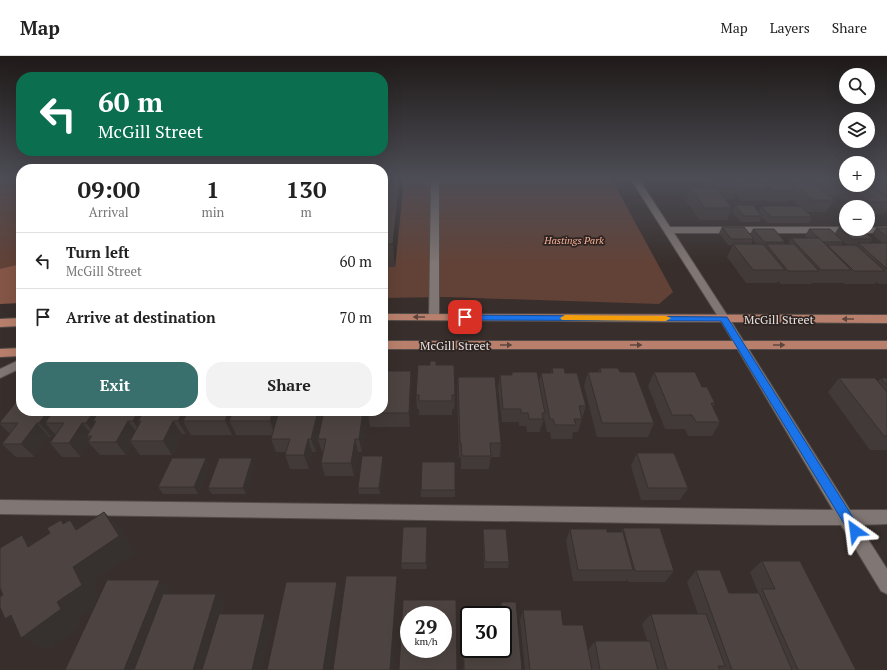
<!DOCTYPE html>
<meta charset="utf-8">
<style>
body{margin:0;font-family:"PT Serif",serif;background:#f2f2f2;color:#222;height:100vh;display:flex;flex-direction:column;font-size:15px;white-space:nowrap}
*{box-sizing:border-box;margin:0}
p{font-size:13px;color:#767676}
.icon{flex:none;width:22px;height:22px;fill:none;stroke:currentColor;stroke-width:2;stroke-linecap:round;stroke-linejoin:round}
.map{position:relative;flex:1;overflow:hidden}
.side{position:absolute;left:16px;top:108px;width:372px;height:252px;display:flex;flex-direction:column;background:#fff;border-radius:16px;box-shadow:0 4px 16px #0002}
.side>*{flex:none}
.guide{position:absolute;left:16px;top:16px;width:372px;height:84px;border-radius:16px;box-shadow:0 4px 16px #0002;background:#0b6e4f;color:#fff;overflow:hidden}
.controls{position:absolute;left:839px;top:12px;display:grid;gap:8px}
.controls a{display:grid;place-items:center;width:36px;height:36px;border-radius:50%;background:#fff;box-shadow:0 4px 16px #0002;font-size:20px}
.speed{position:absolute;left:400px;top:550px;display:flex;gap:8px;font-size:20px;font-weight:700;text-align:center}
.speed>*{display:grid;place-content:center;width:52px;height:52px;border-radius:50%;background:#fff;box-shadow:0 4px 16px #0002;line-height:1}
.speed small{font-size:10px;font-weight:400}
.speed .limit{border:2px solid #111;border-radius:6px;background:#fff;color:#111}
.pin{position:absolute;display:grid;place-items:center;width:34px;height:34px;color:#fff;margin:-17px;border-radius:8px;box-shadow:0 2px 6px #0006}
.me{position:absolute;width:44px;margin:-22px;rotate:329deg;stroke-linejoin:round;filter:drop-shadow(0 0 3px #0008)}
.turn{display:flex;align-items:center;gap:14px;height:84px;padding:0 16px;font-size:18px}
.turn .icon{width:52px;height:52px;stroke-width:2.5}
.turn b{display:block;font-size:28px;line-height:34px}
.eta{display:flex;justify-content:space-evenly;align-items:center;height:68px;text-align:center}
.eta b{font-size:24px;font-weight:800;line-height:28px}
.action{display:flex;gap:8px;margin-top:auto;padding:8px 16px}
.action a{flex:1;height:46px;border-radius:16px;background:#396f6c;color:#fff;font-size:16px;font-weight:800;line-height:46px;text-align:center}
.action a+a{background:#f2f2f2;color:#222}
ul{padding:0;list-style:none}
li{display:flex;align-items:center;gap:12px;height:56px;padding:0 16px;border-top:1px solid #e0e0e0}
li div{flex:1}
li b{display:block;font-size:15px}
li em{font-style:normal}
header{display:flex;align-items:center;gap:24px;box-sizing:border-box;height:56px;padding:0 20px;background:#fff;border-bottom:1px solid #e0e0e0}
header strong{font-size:19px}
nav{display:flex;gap:22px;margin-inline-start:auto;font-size:14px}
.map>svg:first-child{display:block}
.green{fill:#624237}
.forest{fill:#845647}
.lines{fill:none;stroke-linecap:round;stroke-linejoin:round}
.minor-casing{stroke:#534c49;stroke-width:2}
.major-casing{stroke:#534c49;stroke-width:2}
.minor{fill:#807673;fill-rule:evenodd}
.major{fill:#b8806c;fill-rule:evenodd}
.wall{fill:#423a38;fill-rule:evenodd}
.shaded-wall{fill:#36302e}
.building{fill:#4d4441;stroke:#36302e;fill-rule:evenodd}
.oneway{fill:#5e453c}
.route{fill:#1a73e8;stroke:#114b97}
.slow{fill:#f59e0b}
.labels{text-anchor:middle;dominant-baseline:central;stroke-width:3.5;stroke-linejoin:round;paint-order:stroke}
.far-park-label{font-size:10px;font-style:italic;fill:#f9ae95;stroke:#2e2522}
.street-label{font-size:12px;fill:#e7e1df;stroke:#2e2522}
</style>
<header>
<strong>Map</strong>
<nav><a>Map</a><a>Layers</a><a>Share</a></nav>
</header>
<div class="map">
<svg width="887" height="614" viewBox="0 0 887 614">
<rect width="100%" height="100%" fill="#382f2c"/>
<g class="green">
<polygon points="0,122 21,122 21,246 0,247"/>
<polygon points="383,122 611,122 673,236 659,248 445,241 383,242"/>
</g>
<polygon class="forest" points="21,208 21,247 0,248 0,213"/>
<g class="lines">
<defs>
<g id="minor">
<polygon points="431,122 439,122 439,261 438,263 430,263 429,261"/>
<polygon points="630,122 638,122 670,171 846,171 846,173 887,171 887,177 674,177 729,262 850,454 887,454 887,468 859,469 887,513 887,538 881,535 841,469 786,469 0,458 0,444 833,454 719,262"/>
<polygon points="21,303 21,312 0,322 0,313"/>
</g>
<g id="major">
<polygon points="383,258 887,259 887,267 383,264"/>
<polygon points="21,262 21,270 0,271 0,263"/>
<rect x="383" y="285" width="504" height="8"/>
<polygon points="21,292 21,300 0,301 0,293"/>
</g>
</defs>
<use href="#minor" class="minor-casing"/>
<use href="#major" class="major-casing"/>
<use href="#minor" class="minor"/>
<use href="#major" class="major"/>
</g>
<g class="wall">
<polygon points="383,122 404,122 395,211 384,211 383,216"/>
<polygon points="701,122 730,122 732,124 732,122 846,122 846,129 868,129 868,122 887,122 887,157 884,157 883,158 868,158 868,151 852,151 837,139 836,141 831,141 834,144 826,156 808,156 812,161 809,167 768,167 762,161 759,166 741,166 732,156 735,149 758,156 761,150 799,150 791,142 789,146 767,146 764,143 763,145 741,145 735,139 734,143 725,143 732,152 727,164 700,164 686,145 690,132 701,132 698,129"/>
<path d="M722,171L750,178L753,173L785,186L784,188H788L791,182H808L805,180L809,173L844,186L842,189H847L835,177L839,171L873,183L869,187H882L872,178L876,172H887V228H879L876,226L875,228H844L842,226V227H812V226L811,228H781L778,225L777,227H746L727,201L733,189H728L719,177ZM753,184L757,188H751Z"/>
<polygon points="436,309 455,339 454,353 452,353 452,359 419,359 419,353 417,353 416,339"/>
<polygon points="552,312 565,317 586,350 578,376 573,376 572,383 551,383 550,376 547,376 544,362 542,370 541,370 540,376 527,376 526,370 519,370 519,366 502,366 498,332 500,319 511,319 512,316 539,325 541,317 551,317"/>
<polygon points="600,312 620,316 654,367 648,381 597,381 584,330 588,316 598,316"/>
<polygon points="411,315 412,328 410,371 370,371 368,357"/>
<polygon points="654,316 702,331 715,347 713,351 720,366 712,380 688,380 685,373 665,373 648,330"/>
<polygon points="458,321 501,387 500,401 491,401 489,413 461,413 461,401 459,401 457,335"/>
<polygon points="839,322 878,325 881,322 887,322 887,394 870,394 828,336"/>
<polygon points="368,355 362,396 358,396 354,420 325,420 321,407 323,396 322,396 318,384 316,396 312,396 309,413 290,413 285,399 286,396 276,396 271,383 272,379 236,379 234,374 232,379 191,379 188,374 186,378 182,378 172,399 140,399 132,388 126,399 100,399 89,387 81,401 62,401 50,387 56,379 54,377 51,381 49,381 35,401 16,401 2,388 10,378 0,368 0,366"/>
<polygon points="637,397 688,432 680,444 641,444 631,410"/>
<polygon points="384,407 380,438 359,438 358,432"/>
<polygon points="210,409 198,438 163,438 158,431"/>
<polygon points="255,409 246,438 212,438 208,432"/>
<rect x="421" y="434" width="34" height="7"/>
<polygon points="427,471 427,513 402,513 401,507"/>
<polygon points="623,472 674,515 665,526 628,526 627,523 626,525 573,525 566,485 570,473 607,476 621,476"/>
<polygon points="483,473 509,506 508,512 484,512 483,480"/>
<polygon points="762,505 856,614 592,614 588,594 595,585 647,585 642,568 651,558 698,558 687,526 696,514 729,537 757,537 758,536 750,516"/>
<polygon points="501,546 522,614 463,614 462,569 463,559 499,559 498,556"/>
<polygon points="523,554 563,569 592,614 525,614 520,564"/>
</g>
<g class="shaded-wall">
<polygon points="400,122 404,122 395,211 393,188"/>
<polygon points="411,315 412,328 410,371 409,357"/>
<polygon points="48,355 69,355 45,367 54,377 51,381 39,367"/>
<polygon points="94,355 113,355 96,365 93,365 101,374 97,380 86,367"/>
<polygon points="138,355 155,355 141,365 138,365 145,374 142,378 133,365"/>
<polygon points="183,355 197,355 183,365 188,374 186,378 178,365"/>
<polygon points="229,355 241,355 229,365 234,374 232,379 225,365"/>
<polygon points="273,355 282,355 275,379 270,365"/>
<polygon points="318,355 325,355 318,383 318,384 316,396 311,383"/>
<polygon points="363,355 368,355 362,396 359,383"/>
<polygon points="128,365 138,378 130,385 132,388 126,399 116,386"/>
<polygon points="173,365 182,378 172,399 163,385"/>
<polygon points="37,367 49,381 35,401 21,388"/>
<polygon points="82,367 93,380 87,380 91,384 88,386 89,387 81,401 69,387"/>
<polygon points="308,383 312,396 309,413 304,399"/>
<polygon points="355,383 358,396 354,420 351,407"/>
<polygon points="383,400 384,407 380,438 379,432"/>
<polygon points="206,402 210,409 198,438 194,431"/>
<polygon points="252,402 255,409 246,438 243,432"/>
<polygon points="104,456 121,473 136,496 93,527 103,544 80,561 83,568 47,595 21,582 29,576 5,563 11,559 57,546 73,511"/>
<polygon points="70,464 90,481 76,474"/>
<polygon points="427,471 427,513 426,507"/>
<polygon points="22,479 44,496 28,491"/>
<polygon points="397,520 398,531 393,614 390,614"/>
<polygon points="160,524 171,535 141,614 124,614"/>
<polygon points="337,526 341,536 330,614 323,614"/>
<polygon points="216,538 226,549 206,614 193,614"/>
<polygon points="265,558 273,568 262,614 252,614"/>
</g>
<g class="building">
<polygon points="383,122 400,122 393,188 383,188"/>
<polygon points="707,122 730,122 739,131 714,131"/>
<polygon points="736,122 758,122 769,133 747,133"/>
<polygon points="761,122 783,122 795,134 773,134"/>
<polygon points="788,122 808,122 834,144 812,144"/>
<polygon points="812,122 834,122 843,129 820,129"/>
<polygon points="838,122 846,122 846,129"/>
<polygon points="868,122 886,122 887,123 887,140 868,126"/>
<polygon points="868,128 887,142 887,146 868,146 847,129 868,129"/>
<polygon points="690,132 716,132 732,152 705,152"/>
<polygon points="735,149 753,149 762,160 744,160"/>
<polygon points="761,150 801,150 812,161 771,161"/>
<polygon points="722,171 744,171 754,183 731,183"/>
<polygon points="839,171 846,171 846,173 861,173 873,183 852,183"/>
<polygon points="876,172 887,172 887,181"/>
<polygon points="753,173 774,173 785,186 764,186"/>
<polygon points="809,173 830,173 844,186 823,186"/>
<polygon points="791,182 819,182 851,214 821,214"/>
<polygon points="858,187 887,187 887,213"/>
<polygon points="733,188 763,188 785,214 753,214"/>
<polygon points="766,188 794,188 819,215 788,215"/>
<polygon points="827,189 856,189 885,215 854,215"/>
<polygon points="430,305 436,305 436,309 454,309 455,339 452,339 452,345 419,345 419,339 416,339 418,309 430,309"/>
<polygon points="552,312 564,312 565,317 577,317 586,350 579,350 582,363 574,363 576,369 555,369 553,363 550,363 541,317 553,317"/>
<polygon points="600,312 618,312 620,316 635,316 654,367 602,367 588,316 601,316"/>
<polygon points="384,315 411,315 409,357 368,357 368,355 383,355 383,319"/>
<polygon points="512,316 537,316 545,357 542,357 543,363 529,363 528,357 521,357 521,353 503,353 500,319 512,319"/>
<polygon points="654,316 695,316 702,331 707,331 715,347 711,347 720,366 696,366 692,359 672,359"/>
<polygon points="458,321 495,321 501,387 490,387 491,400 462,400 461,387 460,387"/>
<polygon points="839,322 875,322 887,336 887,380 884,380"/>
<polygon points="881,322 887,322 887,329"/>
<polygon points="21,340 21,355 48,355 39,367 37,367 21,388 2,388 18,367 0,367 0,366"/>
<polygon points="53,355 94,355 86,367 82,367 69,387 50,387 64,367 45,367"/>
<polygon points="99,355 138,355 133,365 128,365 116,386 88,386 92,380 87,380 96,365 93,365"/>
<polygon points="144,355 183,355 178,365 173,365 163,385 130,385 141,365 138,365"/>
<polygon points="188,355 229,355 225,365 183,365"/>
<polygon points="233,355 273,355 270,365 229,365"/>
<polygon points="279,355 318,355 311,383 308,383 304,399 285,399 290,383 271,383"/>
<polygon points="324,355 363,355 359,383 355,383 351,407 321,407 326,383 318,383"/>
<polygon points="637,397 674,397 688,432 648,432"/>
<polygon points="362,400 383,400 379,432 358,432"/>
<polygon points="172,402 206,402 194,431 158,431"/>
<polygon points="219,402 252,402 243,432 208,432"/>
<polygon points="422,406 455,406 455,434 421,434"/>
<polygon points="104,456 119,480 73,511 82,529 57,546 61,553 21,582 11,559 5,563 0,551 0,541 3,539 0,532 0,492 22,479 28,491 50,477 47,472 61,464 63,468 70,464 76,474"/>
<polygon points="403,471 427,471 426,507 401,507"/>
<polygon points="623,472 660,472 674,515 635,515"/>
<polygon points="483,473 506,473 509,506 485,506"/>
<polygon points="570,473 607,473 607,476 623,476 633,514 578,514"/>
<polygon points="762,505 800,505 856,614 798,614 762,533 775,533"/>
<polygon points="696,514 720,514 729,537 759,537 792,614 732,614"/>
<polygon points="346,520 397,520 390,614 333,614"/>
<polygon points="107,524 160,524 124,614 65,614"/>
<polygon points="286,526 337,526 323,614 267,614"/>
<polygon points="163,538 216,538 193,614 134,614"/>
<path d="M403,544H456L457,614H399ZM409,559H443V593H409Z"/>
<polygon points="501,546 516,546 522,614 464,614 463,559 469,559 469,593 503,593 503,559 502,559"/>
<polygon points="523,554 561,554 563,569 583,569 592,614 530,614"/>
<polygon points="219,558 265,558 252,614 202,614"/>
<polygon points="651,558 706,558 725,610 718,610 720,614 667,614"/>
<polygon points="595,585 650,585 658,614 600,614"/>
</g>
<defs><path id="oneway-solid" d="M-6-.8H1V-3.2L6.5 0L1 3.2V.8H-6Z"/></defs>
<g class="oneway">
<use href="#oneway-solid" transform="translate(419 261) rotate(180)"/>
<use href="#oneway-solid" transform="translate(848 263) rotate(-180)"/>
<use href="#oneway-solid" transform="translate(506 289)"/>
<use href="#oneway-solid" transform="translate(636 289)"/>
<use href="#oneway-solid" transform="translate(779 289)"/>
</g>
<linearGradient id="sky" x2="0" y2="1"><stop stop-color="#1f1a18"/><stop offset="0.59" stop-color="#4d4d56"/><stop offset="1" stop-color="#4d4d56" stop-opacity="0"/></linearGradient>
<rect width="887" height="208" fill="url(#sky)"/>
<polygon class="route" points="462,259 727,261 859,471 861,475 859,479 855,481 851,479 721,265 465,264 461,261"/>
<polygon class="slow" points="565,259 666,260 671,262 666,265 562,264 560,262"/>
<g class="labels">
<g class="far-park-label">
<text x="574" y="184">Hastings Park</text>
</g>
<g class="street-label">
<text x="779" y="263">McGill Street</text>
<text x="455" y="289">McGill Street</text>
</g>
</g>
</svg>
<div class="controls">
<a><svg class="icon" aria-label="search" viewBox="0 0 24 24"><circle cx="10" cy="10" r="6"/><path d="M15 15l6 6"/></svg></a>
<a><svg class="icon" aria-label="layers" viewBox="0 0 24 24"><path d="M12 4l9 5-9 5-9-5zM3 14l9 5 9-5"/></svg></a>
<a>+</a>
<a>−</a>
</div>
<div class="speed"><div>29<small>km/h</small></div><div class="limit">30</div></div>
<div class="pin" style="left:465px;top:261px;background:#d93025"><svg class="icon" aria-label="arrive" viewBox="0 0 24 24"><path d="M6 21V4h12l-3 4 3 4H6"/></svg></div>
<svg class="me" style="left:855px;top:475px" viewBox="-20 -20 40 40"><path d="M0-17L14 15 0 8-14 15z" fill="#1a73e8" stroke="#fff" stroke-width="4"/></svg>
<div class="guide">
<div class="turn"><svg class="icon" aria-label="left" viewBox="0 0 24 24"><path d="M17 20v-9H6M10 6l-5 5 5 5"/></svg><div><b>60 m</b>McGill Street</div></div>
</div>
<section class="side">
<div class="eta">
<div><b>09:00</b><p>Arrival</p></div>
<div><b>1</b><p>min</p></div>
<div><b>130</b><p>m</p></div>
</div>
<ul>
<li><svg class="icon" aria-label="left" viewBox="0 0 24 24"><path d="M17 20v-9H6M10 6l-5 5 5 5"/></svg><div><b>Turn left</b><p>McGill Street</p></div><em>60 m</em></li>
<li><svg class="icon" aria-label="arrive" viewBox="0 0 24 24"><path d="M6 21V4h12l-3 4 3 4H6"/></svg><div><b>Arrive at destination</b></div><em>70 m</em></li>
</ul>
<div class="action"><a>Exit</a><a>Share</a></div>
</section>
</div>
